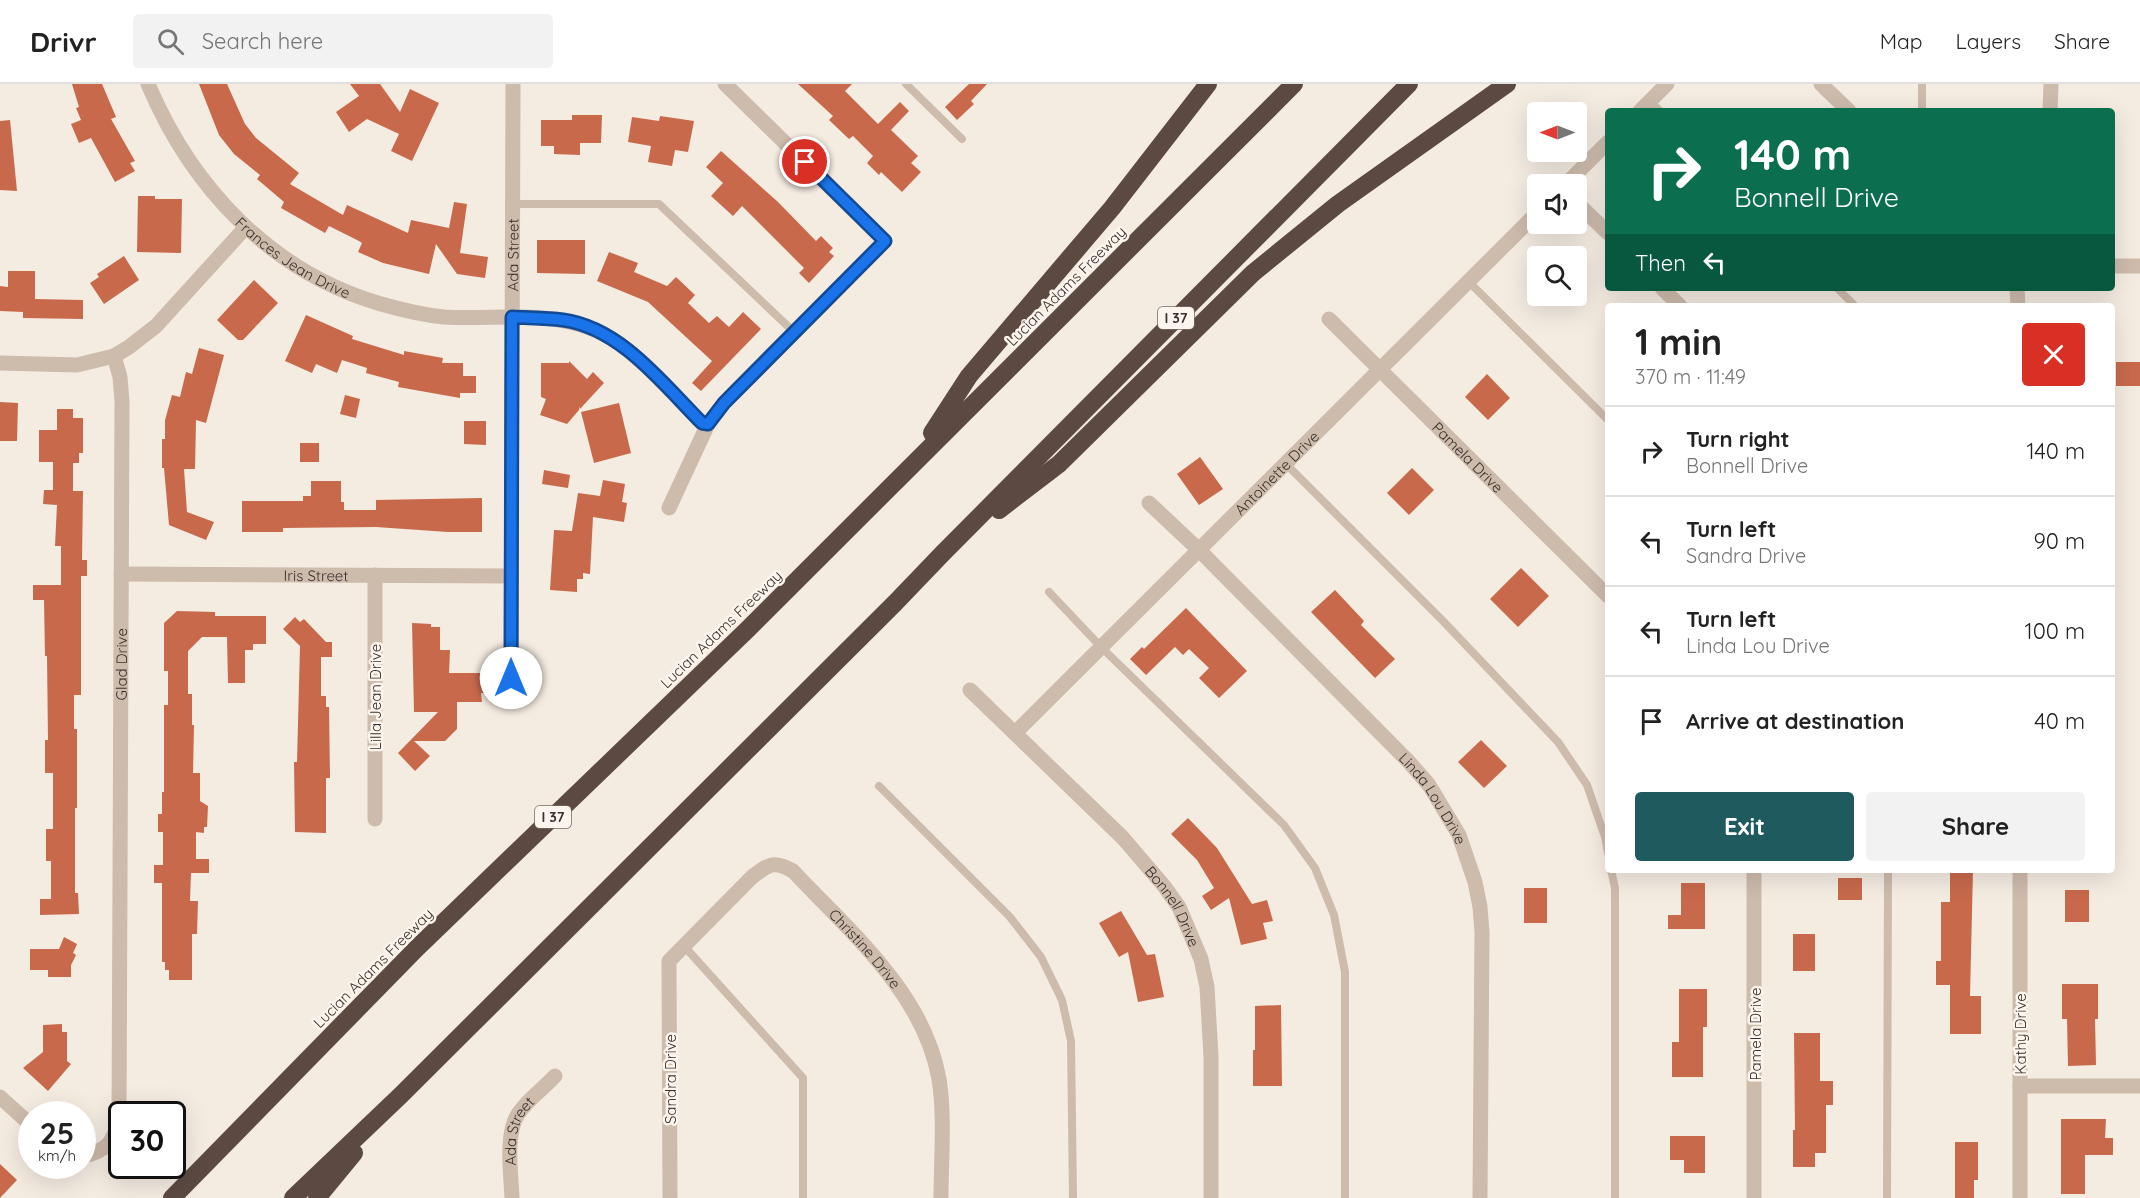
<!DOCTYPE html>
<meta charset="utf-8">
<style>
body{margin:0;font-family:Quicksand,sans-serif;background:#f2f2f2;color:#222;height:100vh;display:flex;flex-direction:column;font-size:22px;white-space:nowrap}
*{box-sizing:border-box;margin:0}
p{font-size:20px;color:#767676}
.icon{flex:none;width:33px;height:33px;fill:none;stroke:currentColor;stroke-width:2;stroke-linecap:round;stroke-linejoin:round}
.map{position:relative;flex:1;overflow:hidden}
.sheet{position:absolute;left:1605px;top:219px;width:510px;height:570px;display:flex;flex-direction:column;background:#fff;border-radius:6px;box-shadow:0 6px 24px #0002}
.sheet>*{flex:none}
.guide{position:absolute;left:1605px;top:24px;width:510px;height:183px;border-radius:6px;box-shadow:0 6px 24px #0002;background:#0b6e4f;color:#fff;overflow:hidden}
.needle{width:39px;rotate:270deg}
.tools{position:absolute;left:1527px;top:18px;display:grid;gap:12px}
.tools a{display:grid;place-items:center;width:60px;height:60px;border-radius:6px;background:#fff;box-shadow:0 6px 24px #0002;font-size:30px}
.speed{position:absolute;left:18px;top:1017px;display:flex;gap:12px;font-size:30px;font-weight:700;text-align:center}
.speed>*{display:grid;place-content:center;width:78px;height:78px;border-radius:50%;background:#fff;box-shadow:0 6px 24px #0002;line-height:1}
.speed small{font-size:15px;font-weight:400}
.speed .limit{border:3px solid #111;border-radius:9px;background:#fff;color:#111}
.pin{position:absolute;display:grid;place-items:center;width:51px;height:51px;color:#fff;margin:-26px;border:3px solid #fff;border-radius:50%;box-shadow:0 2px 6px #0007}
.me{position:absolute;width:66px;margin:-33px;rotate:0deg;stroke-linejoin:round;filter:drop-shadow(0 0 4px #0008)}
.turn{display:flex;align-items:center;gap:21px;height:126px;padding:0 30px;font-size:27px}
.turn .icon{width:78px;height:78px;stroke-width:2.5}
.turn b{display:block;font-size:42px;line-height:51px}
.then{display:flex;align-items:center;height:57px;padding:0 30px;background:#0003;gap:12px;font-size:22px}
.round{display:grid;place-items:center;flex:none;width:63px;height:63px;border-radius:6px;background:#f2f2f2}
.head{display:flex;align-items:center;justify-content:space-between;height:102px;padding:0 30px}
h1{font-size:36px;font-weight:800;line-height:45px}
.primary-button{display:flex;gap:12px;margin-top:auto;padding:12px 30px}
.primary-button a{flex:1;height:69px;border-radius:6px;background:#1f5a5e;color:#fff;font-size:24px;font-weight:800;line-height:69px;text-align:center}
.primary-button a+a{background:#f2f2f2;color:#222}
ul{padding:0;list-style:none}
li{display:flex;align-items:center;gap:18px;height:90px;padding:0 30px;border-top:2px solid #e0e0e0}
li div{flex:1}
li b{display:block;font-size:22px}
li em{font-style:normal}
header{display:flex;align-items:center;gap:36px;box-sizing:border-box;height:84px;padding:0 30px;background:#fff;border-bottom:2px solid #e0e0e0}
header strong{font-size:28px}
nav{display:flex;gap:33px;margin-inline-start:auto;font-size:21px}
.search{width:420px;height:54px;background:#f2f2f2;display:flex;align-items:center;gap:15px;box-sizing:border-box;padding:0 21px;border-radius:6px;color:#767676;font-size:22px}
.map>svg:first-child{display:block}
.building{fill:#c8694b}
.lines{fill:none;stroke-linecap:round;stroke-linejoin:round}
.service{stroke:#cdbbac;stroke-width:8}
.minor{stroke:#cdbbac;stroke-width:15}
.motorway{stroke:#5c4a42;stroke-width:18}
.route-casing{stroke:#114b97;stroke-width:15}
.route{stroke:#1a73e8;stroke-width:10}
.labels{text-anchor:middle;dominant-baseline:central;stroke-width:5;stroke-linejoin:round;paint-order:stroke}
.shield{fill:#fbf5ee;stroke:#756b66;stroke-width:1.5}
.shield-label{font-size:14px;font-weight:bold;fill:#3b302b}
.street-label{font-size:15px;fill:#3b302b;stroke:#fbf5ee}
</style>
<header>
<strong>Drivr</strong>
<div class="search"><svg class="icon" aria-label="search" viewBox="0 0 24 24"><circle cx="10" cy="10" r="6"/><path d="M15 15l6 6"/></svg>Search here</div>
<nav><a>Map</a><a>Layers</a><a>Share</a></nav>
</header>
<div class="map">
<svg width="2140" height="1114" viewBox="0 0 2140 1114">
<rect width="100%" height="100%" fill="#f4ebe1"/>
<g class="building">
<polygon points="72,0 102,0 116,33 111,35 135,77 130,79 135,87 115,98 91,54 79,59 71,40 81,36 76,24 79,23"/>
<polygon points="199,0 227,0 245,40 256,54 299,89 290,100 343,131 347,121 408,149 411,136 449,144 454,118 467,120 460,169 488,173 485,194 457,190 436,160 429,190 383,179 358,168 362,159 359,157 329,142 325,149 281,124 284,118 257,95 260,91 234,70 219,51"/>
<polygon points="350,0 380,0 400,28 410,5 439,19 412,77 391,67 399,50 367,35 349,48 336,28 359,12"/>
<polygon points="798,0 852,0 845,7 878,40 900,18 909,27 891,46 918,72 911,79 921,88 902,108 881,88 879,91 867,79 873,72 853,52 849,55 829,36 833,32"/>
<polygon points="969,0 987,0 971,17 974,20 957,36 945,23"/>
<polygon points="572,31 602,31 601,59 580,59 580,71 554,70 554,62 541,62 541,36 572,36"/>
<polygon points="660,32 694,37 688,68 675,66 672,82 648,78 651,62 628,58 632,33 659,37"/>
<polygon points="10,36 17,107 0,106 0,37"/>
<polygon points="721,67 778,118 816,157 821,152 833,164 829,168 834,172 809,199 799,189 804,184 742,122 733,132 711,112 723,99 706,83"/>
<polygon points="138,112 155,112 155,115 182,115 181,169 137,168"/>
<polygon points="537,156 585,156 585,190 537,189"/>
<polygon points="609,168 638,179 634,188 667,202 676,193 695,211 688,219 709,239 717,232 729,243 743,228 761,245 701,307 692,299 712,277 648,218 597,197"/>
<polygon points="124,172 139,196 104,220 90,199 99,193 97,190"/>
<polygon points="8,187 35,187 35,215 83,216 83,235 23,234 23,228 0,227 0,202 8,203"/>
<polygon points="254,196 278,219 243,256 238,256 217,236"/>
<polygon points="306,231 353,252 352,255 404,271 404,267 443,274 442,279 463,279 463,292 476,292 476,309 460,309 460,314 398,303 399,298 366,289 367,284 342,276 337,289 316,280 312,289 285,277"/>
<polygon points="199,264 224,271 206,339 196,336 195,385 184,385 187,428 214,438 206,456 169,441 164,384 162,384 162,355 165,355 165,336 172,311 180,313 186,288 192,290"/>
<polygon points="569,277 587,295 593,288 604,299 580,325 580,322 579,326 567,340 540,331 546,315 541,313 541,279 569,279"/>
<rect x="2116" y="278" width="24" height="24"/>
<polygon points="1487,290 1510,314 1488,336 1465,313"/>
<polygon points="345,311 360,315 356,334 340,330"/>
<polygon points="0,318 18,319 17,357 0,357"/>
<polygon points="619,319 631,369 594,379 581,328"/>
<polygon points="57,325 73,325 73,334 83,334 83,369 79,369 79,379 73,379 73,407 83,407 82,476 87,476 87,492 81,492 81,611 74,611 74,645 77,645 77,724 75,724 75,809 78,809 79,830 40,831 40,815 51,815 51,777 46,777 46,745 53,745 53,689 45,689 45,656 48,656 47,572 45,572 44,516 33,516 33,501 61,501 61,462 55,462 57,421 43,420 44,406 53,406 53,378 39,378 39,346 57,346"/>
<polygon points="464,337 486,337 486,361 464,360"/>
<rect x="300" y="359" width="19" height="19"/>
<polygon points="1200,373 1223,405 1199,421 1177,390"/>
<polygon points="1412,384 1434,406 1409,431 1387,409"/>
<polygon points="544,386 570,391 568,404 542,400"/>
<polygon points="603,396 625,400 622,418 627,419 624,438 593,433 590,490 583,489 583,495 577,495 577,508 550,506 554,446 572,447 578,409 600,412"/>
<polygon points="311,397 341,397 341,418 344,418 344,426 376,426 376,416 482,414 482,448 448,448 376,443 283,444 283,448 242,448 242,417 303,417 303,412 311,412"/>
<polygon points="1521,484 1549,512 1518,543 1490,515"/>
<polygon points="1335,506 1364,537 1361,541 1395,575 1375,594 1311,528"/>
<polygon points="1186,524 1247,587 1219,614 1199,594 1209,584 1189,565 1183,571 1175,563 1146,591 1130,575 1142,563 1144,565"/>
<polygon points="177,527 215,528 215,532 266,532 266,560 253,560 253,566 245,566 245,599 228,599 227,553 202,553 188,567 188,610 192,610 192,641 194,641 193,689 200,689 200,717 208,722 207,743 204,743 204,749 196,748 196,775 209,775 209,789 191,789 190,817 198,817 197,850 192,850 192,896 169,896 169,886 165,886 165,878 162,878 162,799 154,799 154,781 163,781 163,748 158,748 158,730 162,730 162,708 164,708 164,621 168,621 168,587 164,587 164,539"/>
<polygon points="295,533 300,538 304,535 326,558 332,558 332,573 321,573 321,612 326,612 326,623 329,623 330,694 326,694 326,749 295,748 294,678 297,678 300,562 283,545"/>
<polygon points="412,539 431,540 431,543 440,543 440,566 450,566 449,589 488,589 488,609 481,609 482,618 457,618 457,645 445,657 414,657 430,672 415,687 398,669 438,628 414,628"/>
<polygon points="1481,656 1507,682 1484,704 1458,678"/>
<polygon points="1188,734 1217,764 1252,820 1267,816 1273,837 1263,839 1267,855 1241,861 1229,814 1211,826 1202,812 1214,804 1197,776 1171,750"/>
<polygon points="1950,786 1973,786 1970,912 1981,912 1981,950 1950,950 1950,901 1936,901 1936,877 1941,877 1941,818 1950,818"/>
<rect x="1838" y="794" width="24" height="22"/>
<polygon points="1681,799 1705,799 1705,845 1668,845 1668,831 1681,831"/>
<rect x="1524" y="804" width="23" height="35"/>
<rect x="2065" y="806" width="24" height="32"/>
<polygon points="1121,827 1147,871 1155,870 1164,913 1138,918 1128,868 1119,873 1099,839"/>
<rect x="1793" y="850" width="22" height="37"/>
<polygon points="64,853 77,860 73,869 76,871 71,881 71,893 48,893 48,886 30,886 30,865 59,865"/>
<polygon points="2062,900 2098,900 2098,935 2095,935 2096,981 2068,982 2067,935 2062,935"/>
<polygon points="1679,905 1707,905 1707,943 1703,943 1703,993 1672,993 1672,958 1679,958"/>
<polygon points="1281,921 1282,1002 1253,1002 1253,966 1255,966 1255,922"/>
<polygon points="62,940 62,948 67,948 67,977 71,980 48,1007 23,984 43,968 43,941"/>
<polygon points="1794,949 1820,949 1820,997 1833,997 1833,1021 1826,1021 1826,1069 1815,1069 1815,1083 1793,1083 1793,1046 1795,1046"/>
<polygon points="2061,1035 2106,1035 2105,1054 2113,1054 2113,1071 2085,1071 2085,1110 2061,1110"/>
<polygon points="1670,1052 1705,1052 1705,1089 1684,1089 1684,1076 1670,1076"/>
<polygon points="1955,1058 1978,1058 1978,1096 1974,1096 1974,1114 1955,1114"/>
<polygon points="0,1080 17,1096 0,1114"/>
</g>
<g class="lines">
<g class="service">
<polyline points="906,0 962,55"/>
<polyline points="1650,17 1660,27"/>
<polyline points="1922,27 1922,0"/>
<polyline points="512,120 659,120 795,249"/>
<polyline points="1468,197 1608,336"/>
<polyline points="1837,204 1855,222"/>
<polyline points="1286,380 1443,537 1558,658 1587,701 1605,753 1608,769"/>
<polyline points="1049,508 1101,563 1284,741 1315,784 1334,831 1345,888 1345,1114"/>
<polyline points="879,702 1010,833 1041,873 1062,916 1071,957 1073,1114"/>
<polyline points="1611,786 1615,804 1615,1114"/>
<polyline points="684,862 803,994 803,1114"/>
<polyline points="1887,1114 1888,786"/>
</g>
<g class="minor">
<path id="s1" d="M148,0C192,104 271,188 381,220C402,226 423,231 444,233C493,236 546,226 593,245C633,261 672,309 702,339L708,340"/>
<polyline points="1821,0 1849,27"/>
<polyline points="1640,27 1667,0"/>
<polyline points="2050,27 2051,0"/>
<polyline points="1566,100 1608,58"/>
<polyline points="1576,118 1608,149"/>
<polyline points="2112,182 2140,182"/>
<polyline points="1662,204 1680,222"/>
<polyline points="2017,204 2018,222"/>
<path id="s2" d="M1329,235L1608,512"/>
<polyline points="0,279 77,281 114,272 129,263 156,242 246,143"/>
<path id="s3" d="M1149,419L1199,466L1409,678L1429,701L1459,751L1475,798L1480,823L1482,848L1480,1114"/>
<polyline points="669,424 708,340 724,319 885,157 725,0"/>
<path id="s4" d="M121,490L511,492"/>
<polyline points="375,491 375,735"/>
<path id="s5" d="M511,594L513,0"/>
<path id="s6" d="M970,606L1123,754L1164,802L1179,823L1201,875L1207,903L1211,973V1114"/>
<path id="s7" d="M1015,649L1538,128"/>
<polyline points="2020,1002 2140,1002"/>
<polyline points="0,1013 32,1042"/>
<path id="s8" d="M82,1073C107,1066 113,1060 119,1035L122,317L120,293L114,272"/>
<path id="s9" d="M512,1114C511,1090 505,1050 518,1030C527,1016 544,1004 555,992"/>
<path id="s10" d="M670,1114L669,877L752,793C769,780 774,776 793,787C850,848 924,909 939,995C945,1031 941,1077 941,1114"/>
<polyline points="1754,1114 1754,786"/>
<polyline points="2020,1114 2020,786"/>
</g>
<g class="motorway">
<polyline points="932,349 969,292 1112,124 1208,0"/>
<polyline points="999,426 1059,380 1253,189 1338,120 1507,0"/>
<polyline points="172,1114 417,864 748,545 1294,0"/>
<polyline points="293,1114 401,1011 895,519 943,469 1409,0"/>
<polyline points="317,1114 354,1069"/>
</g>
</g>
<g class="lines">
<defs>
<path id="route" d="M511,594L512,233C529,234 546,234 563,236C621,244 663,300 702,339L708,340L724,319L885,157L805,78"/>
</defs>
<use href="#route" class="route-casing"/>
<use href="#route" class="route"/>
</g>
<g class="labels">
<g class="shield">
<rect x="1158" y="223" width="36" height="22" rx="4.5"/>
<rect x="535" y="722" width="36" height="22" rx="4.5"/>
</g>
<g class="shield-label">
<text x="1176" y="234">I 37</text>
<text x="553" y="733">I 37</text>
</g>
<g class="street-label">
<text stroke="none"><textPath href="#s5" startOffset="423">Ada Street</textPath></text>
<text stroke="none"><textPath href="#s1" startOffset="231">Frances Jean Drive</textPath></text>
<text transform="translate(1066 202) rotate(-45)">Lucian Adams Freeway</text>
<text stroke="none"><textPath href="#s2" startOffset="196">Pamela Drive</textPath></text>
<text stroke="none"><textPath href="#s7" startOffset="369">Antoinette Drive</textPath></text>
<text stroke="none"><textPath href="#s4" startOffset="195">Iris Street</textPath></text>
<text transform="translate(721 545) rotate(-44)">Lucian Adams Freeway</text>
<text stroke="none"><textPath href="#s8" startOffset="512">Glad Drive</textPath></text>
<text transform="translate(375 613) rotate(-90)">Lilla Jean Drive</text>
<text stroke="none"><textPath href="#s3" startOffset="411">Linda Lou Drive</textPath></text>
<text stroke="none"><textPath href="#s6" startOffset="298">Bonnell Drive</textPath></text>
<text stroke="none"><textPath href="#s10" startOffset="507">Christine Drive</textPath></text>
<text transform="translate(373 884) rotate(-45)">Lucian Adams Freeway</text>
<text transform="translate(1755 950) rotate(-90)">Pamela Drive</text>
<text transform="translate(2020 950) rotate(-90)">Kathy Drive</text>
<text transform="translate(670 995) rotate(-90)">Sandra Drive</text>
<text stroke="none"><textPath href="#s9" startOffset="69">Ada Street</textPath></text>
</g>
</g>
</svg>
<div class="tools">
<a><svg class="needle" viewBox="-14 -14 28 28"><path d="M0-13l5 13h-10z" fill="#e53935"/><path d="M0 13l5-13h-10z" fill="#767676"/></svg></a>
<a><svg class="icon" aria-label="sound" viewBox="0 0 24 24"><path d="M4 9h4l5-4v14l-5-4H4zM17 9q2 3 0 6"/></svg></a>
<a><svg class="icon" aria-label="search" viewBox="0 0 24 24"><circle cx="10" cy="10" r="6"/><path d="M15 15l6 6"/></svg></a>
</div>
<div class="speed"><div>25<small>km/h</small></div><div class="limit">30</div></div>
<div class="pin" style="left:805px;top:78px;background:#d93025"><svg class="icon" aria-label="arrive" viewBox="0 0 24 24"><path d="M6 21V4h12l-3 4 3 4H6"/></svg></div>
<svg class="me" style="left:511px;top:594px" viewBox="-20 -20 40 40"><circle r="19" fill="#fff"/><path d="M0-13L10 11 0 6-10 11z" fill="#1a73e8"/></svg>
<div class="guide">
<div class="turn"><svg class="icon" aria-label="right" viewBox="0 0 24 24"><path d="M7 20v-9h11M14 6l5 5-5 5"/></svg><div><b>140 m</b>Bonnell Drive</div></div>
<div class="then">Then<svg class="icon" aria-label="left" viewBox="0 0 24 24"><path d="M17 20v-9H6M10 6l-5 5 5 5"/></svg></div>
</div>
<section class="sheet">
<div class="head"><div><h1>1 min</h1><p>370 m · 11:49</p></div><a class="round" style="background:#d93025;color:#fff"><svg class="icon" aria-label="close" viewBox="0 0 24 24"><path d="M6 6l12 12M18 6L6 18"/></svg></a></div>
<ul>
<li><svg class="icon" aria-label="right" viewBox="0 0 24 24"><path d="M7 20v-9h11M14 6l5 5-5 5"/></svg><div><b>Turn right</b><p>Bonnell Drive</p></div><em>140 m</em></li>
<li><svg class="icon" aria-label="left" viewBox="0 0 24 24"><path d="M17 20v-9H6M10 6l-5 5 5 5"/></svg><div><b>Turn left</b><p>Sandra Drive</p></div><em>90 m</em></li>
<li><svg class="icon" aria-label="left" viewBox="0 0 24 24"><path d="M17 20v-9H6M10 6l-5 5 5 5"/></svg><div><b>Turn left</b><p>Linda Lou Drive</p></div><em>100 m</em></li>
<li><svg class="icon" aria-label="arrive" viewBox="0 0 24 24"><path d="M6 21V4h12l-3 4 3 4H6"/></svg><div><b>Arrive at destination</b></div><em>40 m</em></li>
</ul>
<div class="primary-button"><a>Exit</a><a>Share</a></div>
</section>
</div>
